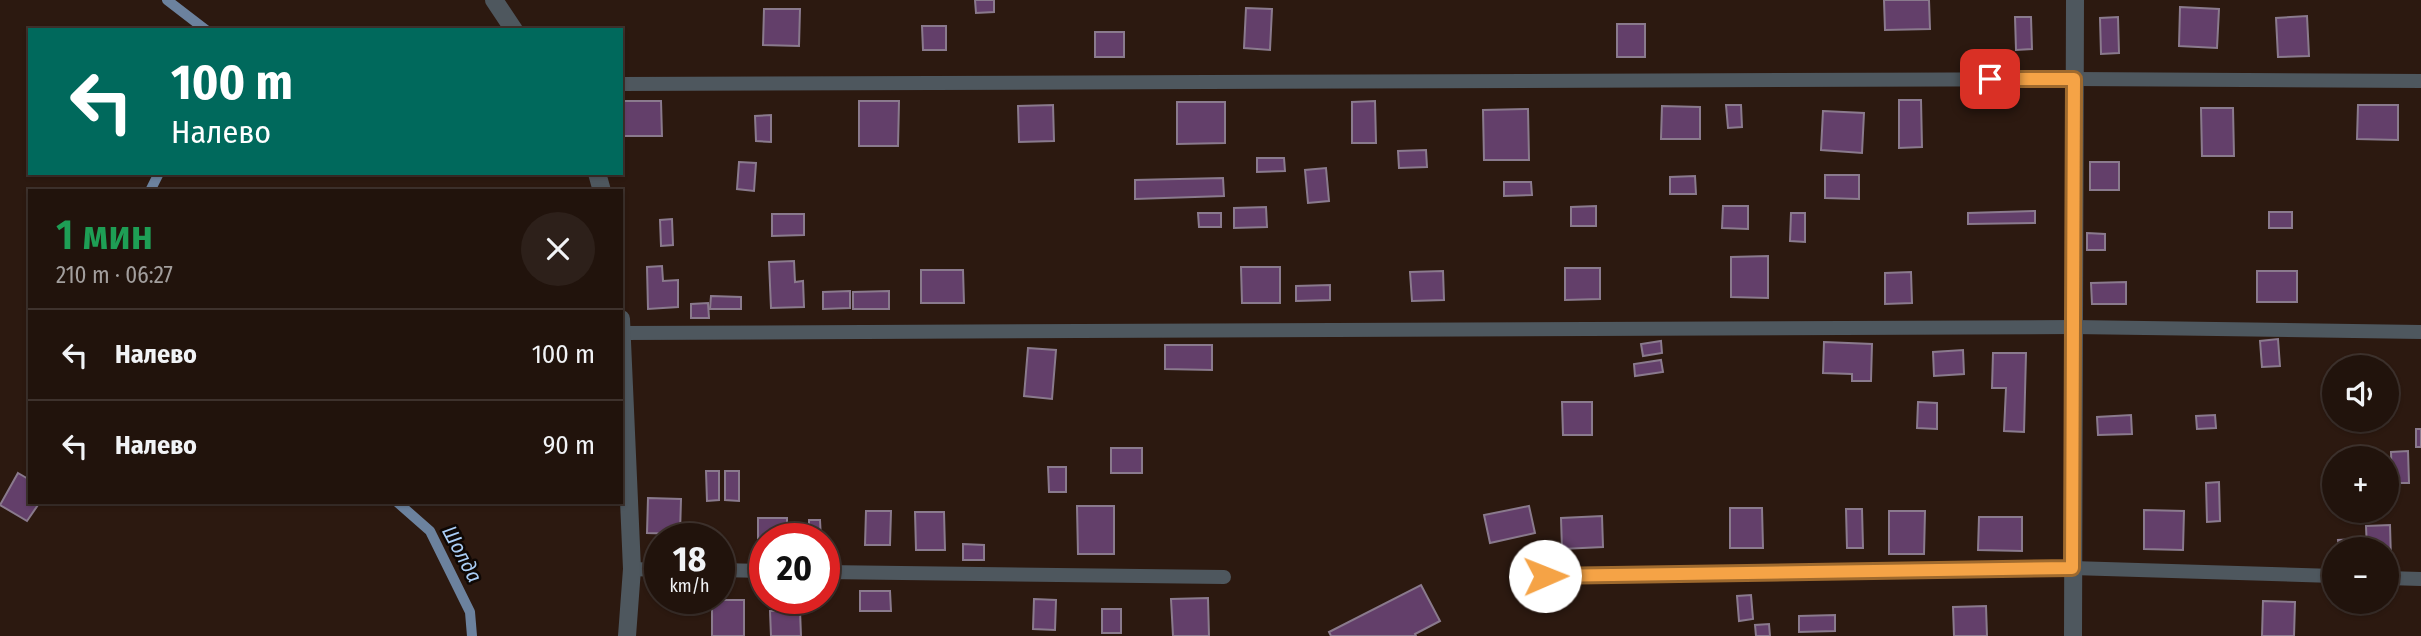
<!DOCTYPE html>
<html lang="ru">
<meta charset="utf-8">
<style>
body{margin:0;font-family:"Fira Sans Condensed",sans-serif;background:#2d201a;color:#f1f3f6;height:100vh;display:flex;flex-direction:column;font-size:26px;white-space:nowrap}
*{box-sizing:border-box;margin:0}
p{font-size:23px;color:#a29e9d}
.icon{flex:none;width:38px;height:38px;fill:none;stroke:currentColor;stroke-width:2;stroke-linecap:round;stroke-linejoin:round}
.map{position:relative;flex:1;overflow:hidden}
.drawer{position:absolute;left:28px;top:189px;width:595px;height:315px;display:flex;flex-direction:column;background:#21130c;border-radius:0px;box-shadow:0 2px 5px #0004,0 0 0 2px #3e322d}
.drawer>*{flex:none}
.hud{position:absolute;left:28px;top:28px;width:595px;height:147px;border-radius:0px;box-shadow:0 2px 5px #0004,0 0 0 2px #3e322d;background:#00695c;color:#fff;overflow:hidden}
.tools{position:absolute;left:2322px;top:355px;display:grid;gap:14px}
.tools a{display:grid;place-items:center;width:77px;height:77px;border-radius:50%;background:#21130c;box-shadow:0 2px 5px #0004,0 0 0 2px #3e322d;font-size:35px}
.speed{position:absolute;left:644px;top:523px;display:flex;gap:14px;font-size:35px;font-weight:700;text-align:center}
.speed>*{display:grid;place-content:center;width:91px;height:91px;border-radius:50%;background:#21130c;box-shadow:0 2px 5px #0004,0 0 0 2px #3e322d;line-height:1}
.speed small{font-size:18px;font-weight:400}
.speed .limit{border:10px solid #d22;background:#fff;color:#111}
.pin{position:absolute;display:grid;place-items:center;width:60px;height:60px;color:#fff;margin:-30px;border-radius:14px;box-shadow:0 4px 10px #0006}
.me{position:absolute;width:77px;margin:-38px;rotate:89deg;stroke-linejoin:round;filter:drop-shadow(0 0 5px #0008)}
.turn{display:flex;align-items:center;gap:24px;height:147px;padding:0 28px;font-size:32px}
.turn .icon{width:91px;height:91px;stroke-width:2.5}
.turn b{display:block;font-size:49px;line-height:60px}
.round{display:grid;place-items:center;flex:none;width:74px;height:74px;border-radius:37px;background:#2d201a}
.overview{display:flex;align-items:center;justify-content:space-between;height:119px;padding:0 28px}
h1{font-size:42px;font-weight:600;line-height:52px;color:#1e9e55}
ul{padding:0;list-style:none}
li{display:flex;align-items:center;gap:21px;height:91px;padding:0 28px;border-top:2px solid #3e322d}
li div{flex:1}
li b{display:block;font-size:26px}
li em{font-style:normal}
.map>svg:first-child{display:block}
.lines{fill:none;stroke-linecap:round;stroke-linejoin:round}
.stream{stroke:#6c829e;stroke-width:10}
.building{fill:#633f6a;stroke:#8a7a8d;stroke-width:2}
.lane{stroke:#4e575e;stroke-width:14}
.street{stroke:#4e575e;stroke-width:18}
.route-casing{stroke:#9f6a2e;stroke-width:18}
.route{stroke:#f5a346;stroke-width:12}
.labels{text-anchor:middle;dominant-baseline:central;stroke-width:5;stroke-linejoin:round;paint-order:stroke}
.water-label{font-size:21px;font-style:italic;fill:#aacdf5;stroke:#0e0704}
</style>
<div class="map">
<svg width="2421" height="636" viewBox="0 0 2421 636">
<rect width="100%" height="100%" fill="#2c1910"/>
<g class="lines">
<g class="stream">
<polyline points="167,0 206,30"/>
<polyline points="150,191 159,173"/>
<polyline points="397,502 430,531 470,612 472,636"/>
</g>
</g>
<g class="building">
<polygon points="975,0 994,0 994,12 976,13"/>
<polygon points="1884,0 1929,0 1930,29 1885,30"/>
<polygon points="2180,7 2219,9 2217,48 2179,46"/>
<polygon points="1246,8 1272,9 1270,50 1244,48"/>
<polygon points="764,9 800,9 799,46 763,45"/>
<polygon points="2307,16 2309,56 2278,57 2276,18"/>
<polygon points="2015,17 2031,17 2032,49 2016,50"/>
<polygon points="2118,17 2119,53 2101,54 2100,18"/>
<rect x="1617" y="24" width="28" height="33"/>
<polygon points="922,26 946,26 946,50 923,50"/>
<rect x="1095" y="32" width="29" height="25"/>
<polygon points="1899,100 1921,100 1922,147 1899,148"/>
<polygon points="621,101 661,101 662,136 621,136"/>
<polygon points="859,101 899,101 898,146 859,146"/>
<polygon points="1375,101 1376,143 1352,143 1352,102"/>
<polygon points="1177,102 1225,102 1225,143 1177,144"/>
<polygon points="1053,105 1054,141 1019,142 1018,106"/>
<polygon points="1726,105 1741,105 1742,127 1728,128"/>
<polygon points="2358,105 2398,105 2398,140 2357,139"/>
<polygon points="1662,106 1700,107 1700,139 1661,139"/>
<polygon points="2201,108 2233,108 2234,156 2202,156"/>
<polygon points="1528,109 1529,160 1484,160 1483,110"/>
<polygon points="1823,111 1864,113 1862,153 1821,150"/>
<polygon points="771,115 771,142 756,141 755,116"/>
<polygon points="1426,150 1427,167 1399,168 1398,151"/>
<polygon points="1257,158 1284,158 1285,171 1257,172"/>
<polygon points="739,162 756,163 754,191 737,189"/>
<rect x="2090" y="162" width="29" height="28"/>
<polygon points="1326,168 1329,201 1308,203 1305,170"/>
<polygon points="1825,175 1859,175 1859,199 1825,198"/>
<polygon points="1695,176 1696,194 1670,194 1670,177"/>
<polygon points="1223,178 1224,196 1135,199 1135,180"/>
<polygon points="1504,182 1531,182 1532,195 1504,196"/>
<polygon points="1596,206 1596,226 1571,226 1571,207"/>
<polygon points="1723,206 1748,206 1748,229 1722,228"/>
<polygon points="1266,207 1267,227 1234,228 1234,208"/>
<polygon points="2035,211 2035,223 1968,224 1968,213"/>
<rect x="2269" y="212" width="23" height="16"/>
<polygon points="1198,213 1221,213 1221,227 1199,227"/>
<polygon points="1791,213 1805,213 1805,242 1790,241"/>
<polygon points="772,214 804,214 804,235 772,236"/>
<polygon points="672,219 673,245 661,246 660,220"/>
<polygon points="2087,233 2105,234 2105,250 2087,250"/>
<polygon points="1768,256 1768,298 1731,297 1731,257"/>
<polygon points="794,261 795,282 803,281 804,307 771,308 769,262"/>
<polygon points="662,266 663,281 678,280 678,307 648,309 647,267"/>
<polygon points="1241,267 1280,267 1280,303 1242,303"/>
<polygon points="1565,268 1600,268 1600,299 1565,300"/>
<polygon points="921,270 963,270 964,303 921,303"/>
<polygon points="1443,271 1444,300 1412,301 1410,272"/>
<rect x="2257" y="271" width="40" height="31"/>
<polygon points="1911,272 1912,303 1885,304 1885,273"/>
<polygon points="2126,282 2126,304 2092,304 2091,283"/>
<polygon points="1330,285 1330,300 1296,301 1296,286"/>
<polygon points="850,291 850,308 823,309 823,292"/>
<polygon points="889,291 889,309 853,309 853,292"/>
<polygon points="711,296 741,297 741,309 710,309"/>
<polygon points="708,303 709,318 691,318 691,304"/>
<polygon points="2278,339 2280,366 2262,367 2260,341"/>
<polygon points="1661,341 1662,353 1643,356 1641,344"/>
<polygon points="1824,342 1872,344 1871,381 1852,381 1852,374 1823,373"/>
<polygon points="1165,345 1212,345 1212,370 1165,369"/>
<polygon points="1028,348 1056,350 1052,399 1024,396"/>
<polygon points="1963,350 1964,374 1934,376 1933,352"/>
<polygon points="1993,353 2026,353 2024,432 2004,431 2006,388 1992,388"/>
<polygon points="1661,360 1663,372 1635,376 1634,364"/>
<polygon points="1562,402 1592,402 1592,435 1563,435"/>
<polygon points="1918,402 1937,403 1937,429 1917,428"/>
<polygon points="2131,415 2132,434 2098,435 2097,417"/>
<polygon points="2215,415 2216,428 2197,429 2196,416"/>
<rect x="2416" y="429" width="5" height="18"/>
<rect x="1111" y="448" width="31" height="25"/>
<polygon points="2408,451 2409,483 2392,483 2391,452"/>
<polygon points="1048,467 1066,467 1066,492 1049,492"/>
<polygon points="706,471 719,471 719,500 707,501"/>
<polygon points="725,471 739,471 739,501 725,500"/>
<polygon points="18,473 30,480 30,502 40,502 27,521 0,505"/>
<polygon points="2219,482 2220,521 2207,522 2206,483"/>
<polygon points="648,498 681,499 680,534 647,533"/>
<polygon points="1077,506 1114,506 1114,554 1078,554"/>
<polygon points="1529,506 1535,533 1490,543 1484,515"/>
<polygon points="1730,508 1762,508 1763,548 1730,548"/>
<polygon points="1846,509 1862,509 1863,548 1847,548"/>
<polygon points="2144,510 2184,511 2183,550 2144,549"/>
<polygon points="866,511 891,511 890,545 865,545"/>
<polygon points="1889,511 1925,511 1924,554 1889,554"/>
<polygon points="915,512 944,512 945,550 916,550"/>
<polygon points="1602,516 1603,547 1562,549 1561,518"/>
<polygon points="1979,517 2022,517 2022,551 1978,550"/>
<rect x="758" y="518" width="29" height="20"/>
<polygon points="809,520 820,520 821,539 809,539"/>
<polygon points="2390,525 2391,560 2387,560 2387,550 2367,550 2366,526"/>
<polygon points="2357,539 2358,550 2339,550 2338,540"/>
<polygon points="963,544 984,545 984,560 963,560"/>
<polygon points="1421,585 1440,621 1415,634 1416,636 1331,636 1329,632"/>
<polygon points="860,591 890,591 891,611 860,611"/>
<polygon points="1751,595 1753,619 1739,621 1737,596"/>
<polygon points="1208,598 1209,636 1173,636 1171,599"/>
<polygon points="1034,599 1056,600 1055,630 1033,629"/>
<rect x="712" y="600" width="32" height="36"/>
<polygon points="2263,601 2295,602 2294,636 2262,636"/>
<polygon points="1986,606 1987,636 1954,636 1953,607"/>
<rect x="1102" y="609" width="19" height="24"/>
<polygon points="800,610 801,636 771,636 770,611"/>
<polygon points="1835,615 1835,631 1799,632 1799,616"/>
<polygon points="1769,624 1770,636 1756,636 1755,625"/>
</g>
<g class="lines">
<g class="lane">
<polyline points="621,84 2074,79 2421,81"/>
<polyline points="623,333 2073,327 2421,332"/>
<polyline points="632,569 660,570"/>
<polyline points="719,570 765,571"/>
<polyline points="824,572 1224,577"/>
<polyline points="1545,576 2072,568 2334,576"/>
<polyline points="2387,578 2421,579"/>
</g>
<g class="street">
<polyline points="494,0 514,30"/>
<polyline points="597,173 602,191"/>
<polyline points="621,319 632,569 627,636"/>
<polyline points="2073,636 2075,0"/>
</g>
</g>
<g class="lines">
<defs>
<polyline id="route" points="1545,576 2072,568 2074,79 1990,79"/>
</defs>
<use href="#route" class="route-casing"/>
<use href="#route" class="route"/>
</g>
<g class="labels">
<g class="water-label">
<text transform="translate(462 554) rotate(62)">Шолда</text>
</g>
</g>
</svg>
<div class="tools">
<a><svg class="icon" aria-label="sound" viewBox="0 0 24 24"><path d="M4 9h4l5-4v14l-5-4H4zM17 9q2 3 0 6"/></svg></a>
<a>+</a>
<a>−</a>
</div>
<div class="speed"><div>18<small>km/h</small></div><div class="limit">20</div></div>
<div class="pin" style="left:1990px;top:79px;background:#d93025"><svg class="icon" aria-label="arrive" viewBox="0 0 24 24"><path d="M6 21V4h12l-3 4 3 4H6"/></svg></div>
<svg class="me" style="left:1545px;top:576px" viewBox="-20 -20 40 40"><circle r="19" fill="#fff"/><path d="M0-13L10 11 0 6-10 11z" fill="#f5a346"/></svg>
<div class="hud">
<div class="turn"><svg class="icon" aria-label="left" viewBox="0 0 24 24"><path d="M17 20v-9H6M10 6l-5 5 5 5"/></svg><div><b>100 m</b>Налево</div></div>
</div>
<section class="drawer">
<div class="overview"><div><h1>1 мин</h1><p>210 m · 06:27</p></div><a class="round"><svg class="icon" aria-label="close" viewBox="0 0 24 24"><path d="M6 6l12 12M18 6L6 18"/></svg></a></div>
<ul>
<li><svg class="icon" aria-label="left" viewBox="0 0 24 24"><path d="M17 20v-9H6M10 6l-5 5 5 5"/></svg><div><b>Налево</b></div><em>100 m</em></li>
<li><svg class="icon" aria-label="left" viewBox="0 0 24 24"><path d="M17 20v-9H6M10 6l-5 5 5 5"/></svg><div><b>Налево</b></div><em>90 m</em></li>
</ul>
</section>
</div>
